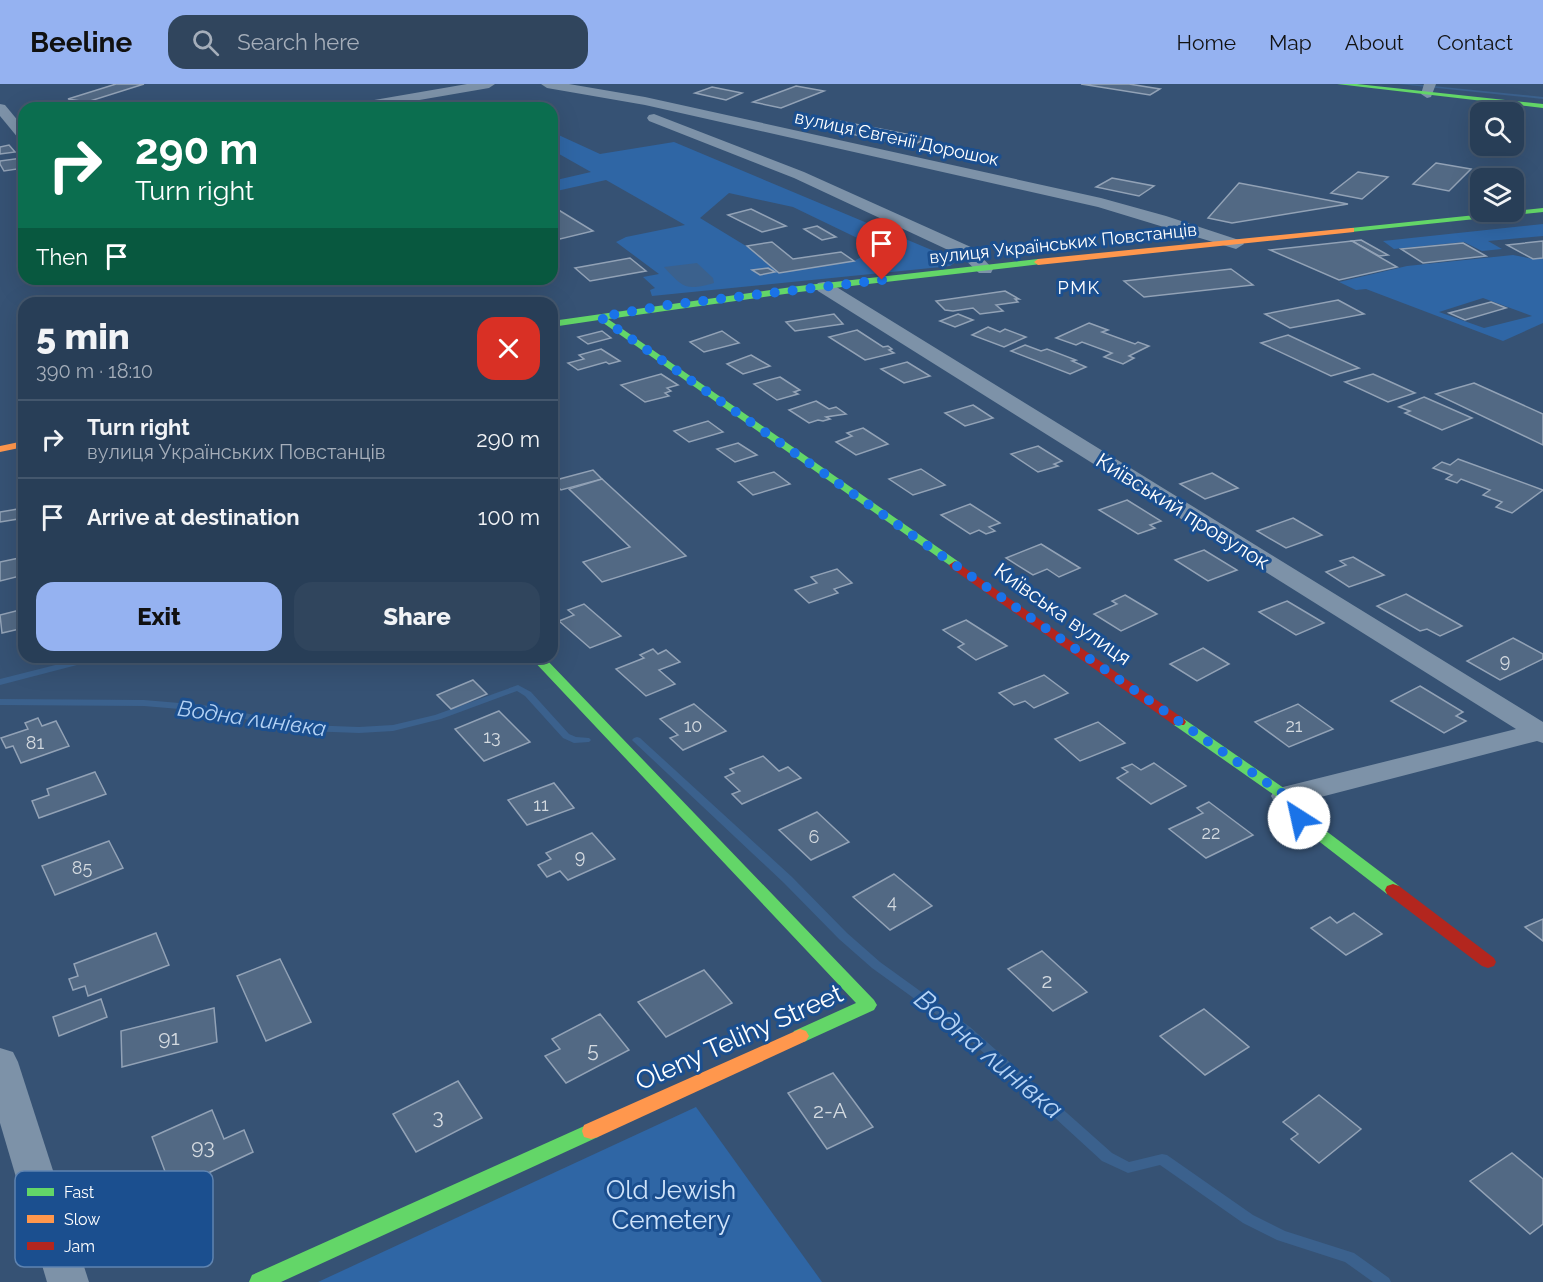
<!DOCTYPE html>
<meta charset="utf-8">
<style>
body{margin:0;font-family:Raleway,sans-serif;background:#30455d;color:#f1f3f6;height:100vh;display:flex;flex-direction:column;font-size:22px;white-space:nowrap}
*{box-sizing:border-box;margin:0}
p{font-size:20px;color:#a5aeba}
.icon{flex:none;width:33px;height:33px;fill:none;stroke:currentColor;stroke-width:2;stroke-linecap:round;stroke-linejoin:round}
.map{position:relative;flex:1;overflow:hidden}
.panel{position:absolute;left:18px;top:213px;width:540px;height:366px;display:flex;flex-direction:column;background:#283e57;border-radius:18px;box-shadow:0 6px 24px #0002,0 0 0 2px #44576d}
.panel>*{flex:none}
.guide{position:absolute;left:18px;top:18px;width:540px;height:183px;border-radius:18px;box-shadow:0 6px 24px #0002,0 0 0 2px #44576d;background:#0b6e4f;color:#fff;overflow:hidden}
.controls{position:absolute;left:1470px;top:18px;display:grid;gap:12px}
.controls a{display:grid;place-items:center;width:54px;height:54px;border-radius:12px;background:#283e57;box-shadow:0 6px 24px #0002,0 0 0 2px #44576d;font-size:30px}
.pin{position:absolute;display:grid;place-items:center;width:51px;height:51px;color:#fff;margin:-62px -26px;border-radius:50% 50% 50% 0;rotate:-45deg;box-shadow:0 0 6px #0007}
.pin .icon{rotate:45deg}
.me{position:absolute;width:66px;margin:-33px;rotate:325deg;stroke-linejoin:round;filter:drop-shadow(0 0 4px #0008)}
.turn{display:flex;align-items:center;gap:21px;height:126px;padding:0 18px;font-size:27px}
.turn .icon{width:78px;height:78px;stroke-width:2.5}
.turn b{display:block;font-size:42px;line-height:51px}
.then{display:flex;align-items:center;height:57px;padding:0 18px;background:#0003;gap:12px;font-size:22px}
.round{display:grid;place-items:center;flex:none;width:63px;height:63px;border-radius:18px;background:#30455d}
.overview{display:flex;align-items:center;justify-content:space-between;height:102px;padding:0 18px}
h1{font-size:36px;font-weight:800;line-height:45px}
.cta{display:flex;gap:12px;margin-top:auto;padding:12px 18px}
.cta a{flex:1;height:69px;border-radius:18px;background:#95b2f1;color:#111;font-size:24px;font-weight:800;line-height:69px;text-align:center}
.cta a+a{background:#30455d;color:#f1f3f6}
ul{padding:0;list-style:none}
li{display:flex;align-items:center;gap:18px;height:78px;padding:0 18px;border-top:2px solid #44576d}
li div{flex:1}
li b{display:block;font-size:22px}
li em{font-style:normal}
header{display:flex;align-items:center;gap:36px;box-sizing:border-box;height:84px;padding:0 30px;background:#95b2f1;color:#111}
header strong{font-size:28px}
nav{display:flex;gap:33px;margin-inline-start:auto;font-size:21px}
.search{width:420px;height:54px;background:#30455d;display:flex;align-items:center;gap:15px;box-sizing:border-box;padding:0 21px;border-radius:18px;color:#a5aeba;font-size:22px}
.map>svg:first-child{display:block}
.green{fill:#2f66a5;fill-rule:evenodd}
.water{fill:#3b618d}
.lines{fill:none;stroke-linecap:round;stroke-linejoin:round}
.stream{fill:#3b618d;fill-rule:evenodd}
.building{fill:#526984;stroke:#92a2b6;stroke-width:1.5}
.street{fill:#7d92a8;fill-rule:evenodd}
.fast{fill:#63d668;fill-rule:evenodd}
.slow{fill:#ff974d;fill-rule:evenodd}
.jam{fill:#b3261e;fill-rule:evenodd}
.route{stroke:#1a73e8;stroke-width:10;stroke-dasharray:0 18}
.labels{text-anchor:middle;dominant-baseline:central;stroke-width:6;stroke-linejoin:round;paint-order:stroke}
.far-street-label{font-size:18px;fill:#fff;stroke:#1b4f8f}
.far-neighbourhood-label{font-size:18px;letter-spacing:1.5px;fill:#fff;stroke:#1b4f8f}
.number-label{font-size:18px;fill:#d4dae0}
.street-label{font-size:21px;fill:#fff;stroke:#1b4f8f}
.near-number-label{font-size:21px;fill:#d4dae0}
.water-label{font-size:22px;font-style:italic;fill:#b5d3f5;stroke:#1b4f8f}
.near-street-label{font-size:26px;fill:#fff;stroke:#1b4f8f}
.near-park-label{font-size:26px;fill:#cfe3fa;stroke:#1b4f8f}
.near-water-label{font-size:27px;font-style:italic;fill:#b5d3f5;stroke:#1b4f8f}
.key{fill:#1b4f8f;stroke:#5f84b1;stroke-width:1.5}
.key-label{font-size:16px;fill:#fff}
</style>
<header>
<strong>Beeline</strong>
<div class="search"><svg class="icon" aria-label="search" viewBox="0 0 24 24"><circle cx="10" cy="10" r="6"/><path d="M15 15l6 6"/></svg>Search here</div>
<nav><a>Home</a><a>Map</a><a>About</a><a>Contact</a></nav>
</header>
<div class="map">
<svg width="1543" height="1198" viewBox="0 0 1543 1198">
<rect width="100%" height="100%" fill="#365274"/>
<g class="green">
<path d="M552,48L600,70L674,58L946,172L956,171L957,177L950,182L941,183L652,212L650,206L655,204L643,193L659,190L616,158L626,153L685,141L606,96L552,108V97L591,88L552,66ZM729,109L793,123L878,164L854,177L779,189L746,162L700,134Z"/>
<polygon points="1543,140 1543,152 1488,157 1502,165 1482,167 1464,158 1394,165 1383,157"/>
<path d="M1513,171L1533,175L1543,174V239L1503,257L1366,205L1356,206L1339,198L1407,182ZM1483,214L1532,232L1484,244L1439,228Z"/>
<polygon points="696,1023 822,1198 318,1198"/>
</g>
<path class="water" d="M697,179L713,194L714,199C686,207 683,204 664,183Z"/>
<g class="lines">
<g class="stream">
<polygon points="1398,0 1413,0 1543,13 1543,15"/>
<polygon points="87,573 101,573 100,575 0,601 0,595"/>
<polygon points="518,601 531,608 569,650 576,653 589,654 591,656 589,658 574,659 563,654 525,612 517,607 441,635 393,647 359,649 306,647 203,627 144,622 0,621 0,615 144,616 203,621 306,641 359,643 393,641 435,631"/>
<polygon points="637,653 640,654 792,793 847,849 880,878 970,943 1112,1069 1129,1078 1162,1070 1167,1071 1253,1131 1285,1147 1354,1169 1389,1194 1391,1198 1373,1198 1345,1178 1277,1156 1243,1139 1160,1081 1128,1089 1102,1077 962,949 872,884 839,855 784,799 634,658 632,656 634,654"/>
</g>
</g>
<g class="building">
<polygon points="116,0 144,0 87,18 68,15"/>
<polygon points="1081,0 1129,0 1160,5 1150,11"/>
<polygon points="796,2 824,7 781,24 753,18"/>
<polygon points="712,3 742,9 726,16 695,9"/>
<polygon points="261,17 280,20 269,24 240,24"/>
<polygon points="813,32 927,54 911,62 796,39"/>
<polygon points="9,61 15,68 0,70 0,63"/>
<polygon points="22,74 24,84 4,87 0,80 0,77"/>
<polygon points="1436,79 1471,85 1449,107 1413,100"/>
<polygon points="1358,88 1388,93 1362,115 1331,109"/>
<polygon points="1112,94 1154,102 1139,112 1096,103"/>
<polygon points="1239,99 1348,120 1232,139 1208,134"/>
<polygon points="552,122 593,147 560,155 552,150"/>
<polygon points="751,125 786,142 762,148 728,131"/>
<polygon points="817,142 836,153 822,156 804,145"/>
<polygon points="1361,156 1388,171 1379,172 1352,157"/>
<polygon points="1352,157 1397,183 1339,196 1270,166"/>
<polygon points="1543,157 1543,174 1533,175 1507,161"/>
<polygon points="772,158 793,175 841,168 854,177 779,189 747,162"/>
<polygon points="1463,159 1486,172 1423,179 1401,165"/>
<polygon points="630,174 646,187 590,197 575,184"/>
<polygon points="768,184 775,188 760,191 752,186"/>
<polygon points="1231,185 1253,201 1144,213 1124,197"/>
<polygon points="1005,207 1019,215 1015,215 1018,218 996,221 1003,227 980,230 973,224 953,227 945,226 936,217"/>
<polygon points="434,212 440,219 393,219"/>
<polygon points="1338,216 1364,230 1290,244 1265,230"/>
<polygon points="1491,218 1506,224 1465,236 1449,229"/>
<polygon points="834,230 843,240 795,247 786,238"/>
<polygon points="958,230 973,236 955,243 940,237"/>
<polygon points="1089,239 1108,246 1102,248 1135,260 1138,258 1149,262 1129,272 1134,274 1123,280 1104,273 1112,269 1082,258 1076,261 1056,254"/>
<polygon points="988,243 1000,248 1005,245 1026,253 1004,263 972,251"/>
<polygon points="857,246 883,263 888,262 892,265 889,266 894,269 865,276 829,253"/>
<polygon points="602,247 611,254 588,260 578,253"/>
<polygon points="722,247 739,259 704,268 690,258"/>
<polygon points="1288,251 1359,284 1331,292 1261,259"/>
<polygon points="1025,261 1041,267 1047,265 1076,276 1072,277 1086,283 1070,290 1011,267"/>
<polygon points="601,265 620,277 609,280 606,278 578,286 568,279 584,275 579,271"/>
<polygon points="751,271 770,282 743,290 727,280"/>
<polygon points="907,278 930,292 904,299 881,285"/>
<polygon points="661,290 678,301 667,304 671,307 665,309 669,312 645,318 621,301"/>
<polygon points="1373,290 1415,309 1388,318 1345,298"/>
<polygon points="780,293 800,306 794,308 798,310 777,316 754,300"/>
<polygon points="1474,299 1543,330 1543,361 1436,310"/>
<polygon points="1424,313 1472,334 1442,346 1405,329 1410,327 1399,323"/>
<polygon points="816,317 829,325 836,323 846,330 826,333 830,335 823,337 818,336 809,339 789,326"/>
<polygon points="973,321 993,334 965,342 945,329"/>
<polygon points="708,337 723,348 689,358 674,347"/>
<polygon points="863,344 888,360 856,371 836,358 852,352 847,349"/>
<polygon points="738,359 757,371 735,378 717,365"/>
<polygon points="1038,362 1062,377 1054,380 1058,382 1038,388 1011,370"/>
<polygon points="1458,375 1543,406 1512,429 1496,423 1502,418 1483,411 1490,406 1461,395 1457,399 1446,395 1452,391 1433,384 1442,378 1450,381"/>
<polygon points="921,385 945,401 913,411 889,395"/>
<polygon points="593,386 602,395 561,406 552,397"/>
<polygon points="774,388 790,400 753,411 738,398"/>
<polygon points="1212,389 1238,404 1205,415 1180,400"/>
<polygon points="602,395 686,472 602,498 583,478 630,463 569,405"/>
<polygon points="1127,416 1161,437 1150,441 1155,444 1138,450 1099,426"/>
<polygon points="970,420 1000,439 989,443 995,447 986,450 979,446 970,450 941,431"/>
<polygon points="24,424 24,434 0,438 0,428"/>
<polygon points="1293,434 1322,451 1286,464 1257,447"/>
<polygon points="1041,460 1080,484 1059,493 1047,485 1033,491 1006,474"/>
<polygon points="1204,466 1237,486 1208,497 1175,476"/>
<polygon points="24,473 24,491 0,497 0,478"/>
<polygon points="1353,473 1384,491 1349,503 1326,488 1346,481 1340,477"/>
<polygon points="837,485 852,499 834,505 838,509 809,519 795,506 817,499 811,493"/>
<polygon points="1406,510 1462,542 1440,552 1427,545 1420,547 1377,522"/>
<polygon points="1125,511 1157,530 1121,547 1094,530 1117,520 1112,517"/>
<polygon points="1287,517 1324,539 1296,551 1259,528"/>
<polygon points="24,518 24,544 2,549 0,531 24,525"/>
<polygon points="584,520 621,552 590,564 559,537 574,531 568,526"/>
<polygon points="966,536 1007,562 976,576 958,563 964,560 943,546"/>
<polygon points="1513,554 1543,570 1543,575 1500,596 1467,577"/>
<polygon points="1203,564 1229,580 1197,597 1170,580"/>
<polygon points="653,565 658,570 666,566 680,578 659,586 675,600 646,612 616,585 644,574 640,571"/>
<polygon points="1044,591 1068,609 1034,624 1025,617 1014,621 999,609"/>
<polygon points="473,596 487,610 451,625 437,611"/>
<polygon points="1420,602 1463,628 1456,632 1466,637 1444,649 1391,617"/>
<polygon points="694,620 726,647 683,666 670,654 678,651 660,635"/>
<polygon points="1298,620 1333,645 1289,663 1255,638"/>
<polygon points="499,627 530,658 484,677 455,645"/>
<polygon points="38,634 42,642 56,637 69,662 21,679 13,662 6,664 1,654 28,645 25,639"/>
<polygon points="1098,638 1125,659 1080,677 1055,655"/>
<polygon points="763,672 779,687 788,683 801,694 742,720 732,710 740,707 725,693 734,689 730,685"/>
<polygon points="1154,679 1186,702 1151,720 1117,694 1128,688 1122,684 1132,680 1141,686"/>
<polygon points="95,688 106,710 39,734 32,717 49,711 47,705"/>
<polygon points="554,699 574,724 527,741 508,716"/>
<polygon points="1209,718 1253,751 1206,774 1169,745 1203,729 1197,724"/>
<polygon points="817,728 849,758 811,776 779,746"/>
<polygon points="592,749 615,775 568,796 560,787 547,793 538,781 551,775 546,769"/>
<polygon points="109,757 123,784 55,811 42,782"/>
<polygon points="894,790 932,822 890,846 853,813"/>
<polygon points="1354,829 1382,850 1346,871 1311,844 1330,833 1337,839"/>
<polygon points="1543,835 1543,857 1525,843"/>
<polygon points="156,849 169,881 88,912 85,902 73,906 69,895 78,892 74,880"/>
<polygon points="1042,867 1087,908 1053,927 1008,885"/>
<polygon points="280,875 311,938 266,957 237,892"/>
<polygon points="704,886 732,919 666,953 638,918"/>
<polygon points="101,915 107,933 59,952 53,933"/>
<polygon points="214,924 217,958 122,983 121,947"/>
<polygon points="1204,925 1249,963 1205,991 1160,952"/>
<polygon points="600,930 629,966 566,999 545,972 560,965 552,955"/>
<polygon points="833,989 873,1043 827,1065 788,1009"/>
<polygon points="458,997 482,1034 416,1068 393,1030"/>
<polygon points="1319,1011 1361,1045 1319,1079 1291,1055 1298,1050 1283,1038"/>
<polygon points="212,1026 224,1055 244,1046 253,1068 172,1106 152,1053"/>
<polygon points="1512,1069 1543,1095 1543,1140 1530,1150 1470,1097"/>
</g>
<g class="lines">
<g class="street">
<polygon points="467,0 495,0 489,4 373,24 344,24 351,20"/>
<polygon points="541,0 569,0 645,13 1101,114 1166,132 1242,157 1244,160 1236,165 1098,123 645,21 547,4"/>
<polygon points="1424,0 1436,0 1431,13 1427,14 1421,10"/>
<polygon points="0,20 5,21 24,44 24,56 19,55 0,32"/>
<polygon points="654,30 804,88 973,164 993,185 991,189 979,189 961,172 794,94 649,37 647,34 649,31"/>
<polygon points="824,198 830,199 1543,638 1543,659 1537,657 1286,722 1275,719 1271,712 1275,705 1516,645 818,207 815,203 818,199"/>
<polygon points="0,964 13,968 18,978 89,1198 47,1198 0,1039"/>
</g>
<g class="fast">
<polygon points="1337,0 1357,0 1543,20 1543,24"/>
<polygon points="1543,124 1543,128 1351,148 1347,146 1351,144"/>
<polygon points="1038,175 1042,178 1041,180 799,208 608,235 959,478 961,481 955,485 599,236 552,243 552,237 799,202"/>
<polygon points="530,573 544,573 874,916 877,921 874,926 806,957 800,959 794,957 791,952 794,947 856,919"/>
<polygon points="1179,634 1184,635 1291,709 1305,731 1399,802 1401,806 1399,810 1387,810 1294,738 1280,715 1174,641 1172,638 1174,635"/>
<polygon points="591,1039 598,1041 600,1047 598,1053 281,1198 249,1198 252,1191"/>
</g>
<g class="slow">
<polygon points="1351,144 1354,144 1354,148 1038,181 1034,178 1038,175"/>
<polygon points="24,357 24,363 0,368 0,362"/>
<polygon points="800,945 806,947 809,952 806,957 598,1053 591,1055 584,1053 582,1047 584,1041"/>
</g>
<g class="jam">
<polygon points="955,477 1184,635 1186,638 1184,641 1174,641 951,484 949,481"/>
<polygon points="1393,800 1399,802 1494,874 1496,878 1494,882 1488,884 1482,882 1387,810 1385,806 1387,802"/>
</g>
</g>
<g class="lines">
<polyline class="route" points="882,196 668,221 600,233 1286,712 1299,734"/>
</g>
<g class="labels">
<g class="far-street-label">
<text transform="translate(897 54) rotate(12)">вулиця Євгенії Дорошок</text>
<text transform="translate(1063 159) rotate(-6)">вулиця Українських Повстанців</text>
</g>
<g class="far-neighbourhood-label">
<text x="1079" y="203">PMK</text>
</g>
<g class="number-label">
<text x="1505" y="576">9</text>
<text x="693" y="641">10</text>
<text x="1294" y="641">21</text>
<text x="492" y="652">13</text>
<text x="35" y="658">81</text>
<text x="541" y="720">11</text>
<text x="1211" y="748">22</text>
<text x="814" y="752">6</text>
<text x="580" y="772">9</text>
<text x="82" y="783">85</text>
<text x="892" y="817">4</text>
</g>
<g class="street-label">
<text transform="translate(1183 427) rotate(32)">Київський провулок</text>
<text transform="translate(1063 530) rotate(35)">Київська вулиця</text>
</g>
<g class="near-number-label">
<text x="1047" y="896">2</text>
<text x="169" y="953">91</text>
<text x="593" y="965">5</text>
<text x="830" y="1026">2-А</text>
<text x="438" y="1032">3</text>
<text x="203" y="1062">93</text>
</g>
<g class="water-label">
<text transform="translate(252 634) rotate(8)">Водна линівка</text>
</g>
<g class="near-street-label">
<text transform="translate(739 953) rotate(-24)">Oleny Telihy Street</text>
</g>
<g class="near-park-label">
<text x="671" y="1106">Old Jewish<tspan x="671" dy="30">Cemetery</tspan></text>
</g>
<g class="near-water-label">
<text transform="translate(989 970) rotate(40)">Водна линівка</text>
</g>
</g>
<rect x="15" y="1087" width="198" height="96" rx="9" class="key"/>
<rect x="27" y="1104" width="27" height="8" fill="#63d668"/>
<rect x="27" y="1131" width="27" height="8" fill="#ff974d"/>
<rect x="27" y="1158" width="27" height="8" fill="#b3261e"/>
<g class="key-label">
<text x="64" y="1114">Fast</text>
<text x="64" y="1141">Slow</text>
<text x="64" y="1168">Jam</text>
</g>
</svg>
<div class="controls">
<a><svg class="icon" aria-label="search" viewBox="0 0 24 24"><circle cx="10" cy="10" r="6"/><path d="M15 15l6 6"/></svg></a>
<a><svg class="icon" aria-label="layers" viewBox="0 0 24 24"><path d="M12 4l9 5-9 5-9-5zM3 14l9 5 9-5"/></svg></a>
</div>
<div class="pin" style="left:882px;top:196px;background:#d93025"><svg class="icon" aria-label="arrive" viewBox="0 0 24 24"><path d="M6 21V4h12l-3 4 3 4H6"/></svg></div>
<svg class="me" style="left:1299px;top:734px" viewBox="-20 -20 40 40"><circle r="19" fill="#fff"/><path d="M0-13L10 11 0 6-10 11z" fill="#1a73e8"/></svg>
<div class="guide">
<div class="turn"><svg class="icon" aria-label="right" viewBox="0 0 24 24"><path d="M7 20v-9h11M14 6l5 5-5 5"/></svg><div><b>290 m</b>Turn right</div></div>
<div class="then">Then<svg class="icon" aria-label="arrive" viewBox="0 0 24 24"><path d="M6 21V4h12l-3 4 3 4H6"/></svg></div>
</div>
<section class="panel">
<div class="overview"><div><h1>5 min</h1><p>390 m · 18:10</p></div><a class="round" style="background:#d93025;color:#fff"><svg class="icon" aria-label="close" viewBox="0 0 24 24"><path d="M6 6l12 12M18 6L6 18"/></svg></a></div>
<ul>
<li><svg class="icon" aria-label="right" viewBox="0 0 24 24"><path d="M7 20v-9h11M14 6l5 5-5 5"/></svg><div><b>Turn right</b><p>вулиця Українських Повстанців</p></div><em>290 m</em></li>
<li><svg class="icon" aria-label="arrive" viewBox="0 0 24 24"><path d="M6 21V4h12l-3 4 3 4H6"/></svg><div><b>Arrive at destination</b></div><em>100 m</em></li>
</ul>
<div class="cta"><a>Exit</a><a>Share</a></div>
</section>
</div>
